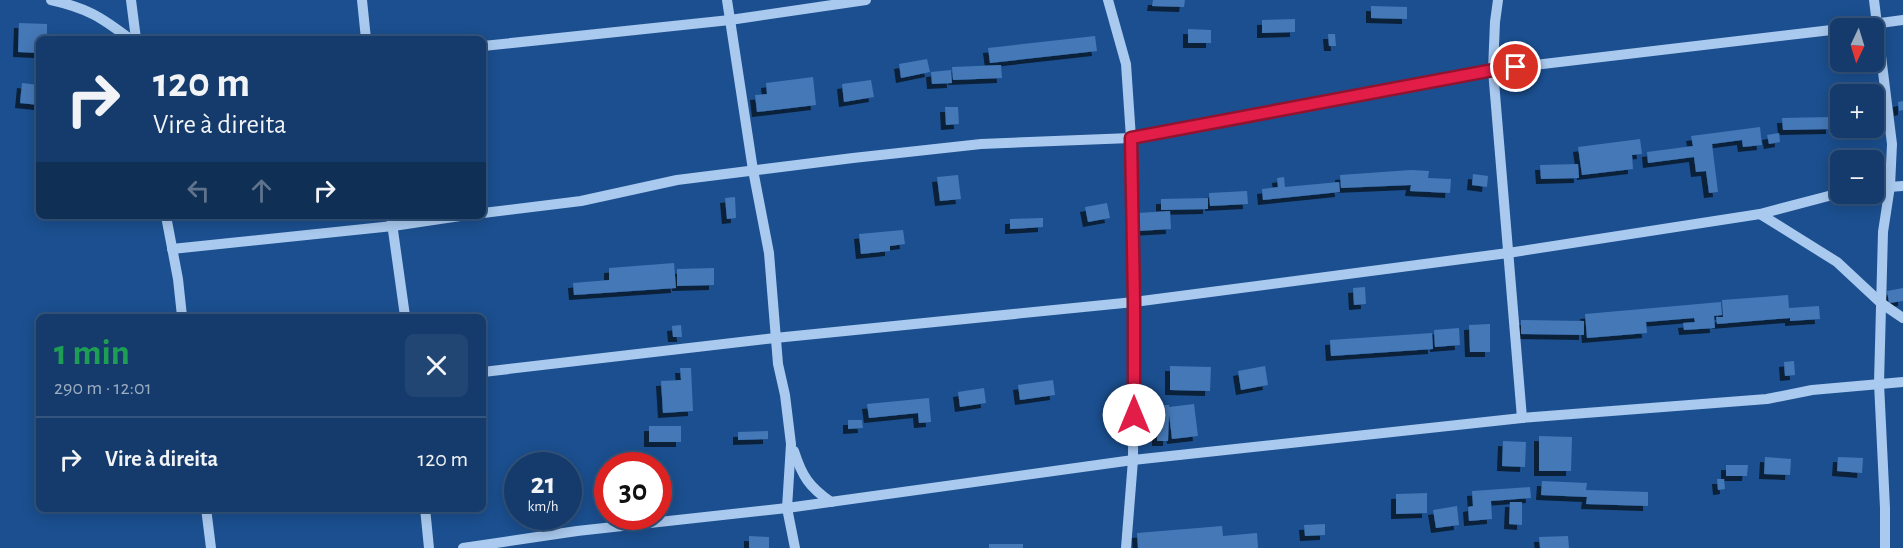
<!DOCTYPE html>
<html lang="pt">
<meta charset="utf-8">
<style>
body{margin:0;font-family:"Alegreya Sans",sans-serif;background:#214673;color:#f1f3f6;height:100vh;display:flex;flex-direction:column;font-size:22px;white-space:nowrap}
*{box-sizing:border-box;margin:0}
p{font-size:20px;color:#9dadc1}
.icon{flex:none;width:33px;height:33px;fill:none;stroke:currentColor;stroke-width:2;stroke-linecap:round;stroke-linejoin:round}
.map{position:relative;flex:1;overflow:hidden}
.details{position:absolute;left:36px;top:314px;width:450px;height:198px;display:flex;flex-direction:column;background:#143b6b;border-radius:9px;box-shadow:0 3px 15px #0003,0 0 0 2px #33557e}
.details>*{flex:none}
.hud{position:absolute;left:36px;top:36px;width:450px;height:183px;border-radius:9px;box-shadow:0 3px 15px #0003,0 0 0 2px #33557e;background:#143b6b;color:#f1f3f6;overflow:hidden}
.needle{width:39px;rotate:184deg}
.tools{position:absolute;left:1830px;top:18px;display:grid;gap:12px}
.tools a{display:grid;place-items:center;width:54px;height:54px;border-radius:9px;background:#143b6b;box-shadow:0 3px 15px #0003,0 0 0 2px #33557e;font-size:30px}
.speed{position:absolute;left:504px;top:452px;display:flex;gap:12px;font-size:30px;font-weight:700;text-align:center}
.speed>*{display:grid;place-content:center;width:78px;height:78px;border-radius:50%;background:#143b6b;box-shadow:0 3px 15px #0003,0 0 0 2px #33557e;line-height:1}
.speed small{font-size:15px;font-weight:400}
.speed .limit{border:9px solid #d22;background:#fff;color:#111}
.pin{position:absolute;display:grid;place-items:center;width:51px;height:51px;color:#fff;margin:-26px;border:3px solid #fff;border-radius:50%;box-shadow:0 2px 6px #0007}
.me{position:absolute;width:66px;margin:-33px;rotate:0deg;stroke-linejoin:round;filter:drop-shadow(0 0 4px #0008)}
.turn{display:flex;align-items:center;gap:21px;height:126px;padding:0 18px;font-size:27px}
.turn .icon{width:78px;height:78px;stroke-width:2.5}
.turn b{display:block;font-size:42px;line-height:51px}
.lanes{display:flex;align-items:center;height:57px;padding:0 18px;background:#0003;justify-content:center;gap:30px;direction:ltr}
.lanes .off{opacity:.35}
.round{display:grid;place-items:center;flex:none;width:63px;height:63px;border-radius:9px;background:#214673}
.head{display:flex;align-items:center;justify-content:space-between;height:102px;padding:0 18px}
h1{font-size:36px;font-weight:700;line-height:45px;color:#1e9e55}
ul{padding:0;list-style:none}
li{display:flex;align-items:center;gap:18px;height:84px;padding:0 18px;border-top:2px solid #33557e}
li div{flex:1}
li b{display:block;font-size:22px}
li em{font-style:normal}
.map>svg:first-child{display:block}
.building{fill:#4478b7;filter:url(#shadow)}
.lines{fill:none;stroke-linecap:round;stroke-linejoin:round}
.minor{stroke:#a9c9ee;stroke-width:10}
.route-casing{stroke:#92132f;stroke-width:15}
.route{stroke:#e11d48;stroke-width:10}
</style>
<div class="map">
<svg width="1903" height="548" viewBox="0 0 1903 548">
<defs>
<filter id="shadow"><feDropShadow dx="-5" dy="5" stdDeviation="0" flood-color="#0009"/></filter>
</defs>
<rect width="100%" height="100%" fill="#1b4f8f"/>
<g class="building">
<polygon points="1153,0 1185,0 1184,7 1152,6"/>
<polygon points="1371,6 1407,7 1407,19 1371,18"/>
<polygon points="1295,19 1295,32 1262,33 1262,20"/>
<polygon points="19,23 47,24 47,39 39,39 39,53 18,52"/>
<polygon points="1188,29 1211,30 1211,43 1188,43"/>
<polygon points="1328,34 1335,34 1336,46 1329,46"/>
<polygon points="1095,36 1097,51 990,63 988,48"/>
<polygon points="927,59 930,72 901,78 899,64"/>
<polygon points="1001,65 1002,78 953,80 952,67"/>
<polygon points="951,70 952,83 932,84 931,72"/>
<polygon points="813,77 816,105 757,112 755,95 767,94 766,83"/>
<polygon points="871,80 874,97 844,102 842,84"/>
<polygon points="22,83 39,85 39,105 20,103"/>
<polygon points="1903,101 1903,110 1899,111 1898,102"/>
<polygon points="945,107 958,107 959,124 946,125"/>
<polygon points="1831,117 1831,129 1783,130 1782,118"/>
<polygon points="1760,127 1762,145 1743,147 1742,140 1712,144 1718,192 1709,193 1706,171 1696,172 1694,157 1648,163 1647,152 1693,146 1691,136"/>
<polygon points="1779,133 1780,142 1769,144 1767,135"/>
<polygon points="1640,139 1642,154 1632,155 1633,169 1582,175 1578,147"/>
<polygon points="1578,164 1579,178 1541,179 1540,165"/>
<polygon points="1411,170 1429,171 1428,178 1451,179 1450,193 1410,191 1411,185 1341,188 1340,175"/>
<polygon points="1473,174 1488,176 1487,187 1472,185"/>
<polygon points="958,175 961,199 940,201 937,177"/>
<polygon points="1284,177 1285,187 1339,182 1340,192 1263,200 1262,189 1278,187 1277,178"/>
<polygon points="1247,191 1248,204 1210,206 1209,193"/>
<polygon points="735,197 736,218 727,219 725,198"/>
<polygon points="1208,198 1208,209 1161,210 1161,199"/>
<polygon points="1107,203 1110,218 1088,222 1085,207"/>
<polygon points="1170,211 1171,229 1138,231 1137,213"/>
<polygon points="1043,218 1043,227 1010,229 1010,219"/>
<polygon points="903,230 905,244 890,246 890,251 861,254 859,234"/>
<polygon points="674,263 676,288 574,295 573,283 609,280 609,268"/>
<polygon points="714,268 714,285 677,286 677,269"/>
<polygon points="1365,287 1366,304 1354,305 1353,288"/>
<polygon points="1903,288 1903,301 1889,303 1887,291"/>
<polygon points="1788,295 1789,308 1819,306 1820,319 1790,321 1790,318 1717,324 1716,317 1723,317 1722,300"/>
<polygon points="1721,302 1722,315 1714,316 1715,328 1684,330 1683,323 1695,322 1694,318 1646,322 1647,333 1587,338 1585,314"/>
<polygon points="1521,320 1584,321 1584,335 1521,334"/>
<polygon points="1490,324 1490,352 1470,352 1469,325"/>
<polygon points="681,325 682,337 673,337 672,326"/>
<polygon points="1459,328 1460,345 1435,347 1434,330"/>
<polygon points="1432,333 1433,349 1331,356 1330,340"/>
<polygon points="1794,361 1795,375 1785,376 1784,362"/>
<polygon points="1170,366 1211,367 1210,391 1170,390"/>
<polygon points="1265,366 1268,385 1241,390 1238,371"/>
<polygon points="680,368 691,368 693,411 663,413 661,381 681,380"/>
<polygon points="1053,380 1055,395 1020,400 1018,385"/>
<polygon points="984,388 986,403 960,407 958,392"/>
<polygon points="929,398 931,422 919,423 918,413 869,418 867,404"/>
<polygon points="1194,404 1198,436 1172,439 1169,414 1168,441 1157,441 1157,405 1169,405 1169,407"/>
<polygon points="848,420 862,420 863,428 848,429"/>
<rect x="649" y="426" width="32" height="16"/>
<polygon points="768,431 768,439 738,440 738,432"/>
<polygon points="1539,436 1572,437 1571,471 1539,471"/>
<polygon points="1503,441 1526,442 1525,467 1502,466"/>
<polygon points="1765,457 1791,459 1790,475 1764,474"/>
<polygon points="1838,457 1863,458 1862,473 1837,471"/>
<polygon points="1726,465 1748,465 1747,476 1726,476"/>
<polygon points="1717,479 1724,479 1725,489 1718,490"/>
<polygon points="1542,481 1587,483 1586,490 1648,492 1648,506 1586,504 1587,497 1541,495"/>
<polygon points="1530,487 1531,498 1491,501 1492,519 1469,521 1468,507 1473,506 1472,491"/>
<polygon points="1427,493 1427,513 1396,514 1396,494"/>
<polygon points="1510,502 1522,502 1522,525 1509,524"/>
<polygon points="1457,506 1459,525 1436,528 1433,510"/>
<polygon points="1325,524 1325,535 1305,536 1304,525"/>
<polygon points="1222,526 1223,536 1257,533 1258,548 1138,548 1137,533"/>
<polygon points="749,536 769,537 769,548 749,548"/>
<polygon points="1568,536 1569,548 1540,548 1539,537"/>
<rect x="989" y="544" width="34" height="4"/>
</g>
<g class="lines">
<g class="minor">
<path d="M51,0C87,8 101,17 130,39"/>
<polyline points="131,0 136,39"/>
<polyline points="362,0 366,39"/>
<polyline points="727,0 753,170 769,253 778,364 785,395 791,444 787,508 795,548"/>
<polyline points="1874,0 1892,144 1890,186 1883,232 1879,383 1885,508 1885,548"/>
<polyline points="1843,28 1903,20"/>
<polyline points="483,46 730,20 866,0"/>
<polyline points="1874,188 1903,186"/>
<polyline points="483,213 581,201 677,180 853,158 981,144 1131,138 1126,64 1108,0"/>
<polyline points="1760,214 1837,262 1881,303 1903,318"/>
<polyline points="166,216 178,279 182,316"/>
<polyline points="391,216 405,316"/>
<polyline points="172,249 393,226 460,216"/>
<polyline points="483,372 775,338 1134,302 1508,253 1760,214 1840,193"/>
<polyline points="1522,418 1493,70 1840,29"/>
<path d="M794,451C802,476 809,487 831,502"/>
<polyline points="206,508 211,548"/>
<polyline points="425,508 429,548"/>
<polyline points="463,548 577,531 787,508 1133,460 1522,418 1767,399 1812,390 1903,382"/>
<polyline points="1126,548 1133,460 1134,302 1131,138 1493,70 1495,22 1498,0"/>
</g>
</g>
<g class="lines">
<defs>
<polyline id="route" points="1134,415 1134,302 1131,138 1493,70 1516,67"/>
</defs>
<use href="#route" class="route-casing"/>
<use href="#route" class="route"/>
</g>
</svg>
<div class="tools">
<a><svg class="needle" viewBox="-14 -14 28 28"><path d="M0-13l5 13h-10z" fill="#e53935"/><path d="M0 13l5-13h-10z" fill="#9dadc1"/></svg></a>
<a>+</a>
<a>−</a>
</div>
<div class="speed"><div>21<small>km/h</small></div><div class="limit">30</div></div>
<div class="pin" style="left:1516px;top:67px;background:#d93025"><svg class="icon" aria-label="arrive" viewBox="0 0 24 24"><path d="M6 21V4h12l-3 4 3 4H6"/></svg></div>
<svg class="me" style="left:1134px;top:415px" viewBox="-20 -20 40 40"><circle r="19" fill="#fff"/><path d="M0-13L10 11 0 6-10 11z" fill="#e11d48"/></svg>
<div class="hud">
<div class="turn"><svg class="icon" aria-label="right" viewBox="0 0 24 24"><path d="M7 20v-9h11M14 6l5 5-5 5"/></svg><div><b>120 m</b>Vire à direita</div></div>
<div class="lanes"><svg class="icon off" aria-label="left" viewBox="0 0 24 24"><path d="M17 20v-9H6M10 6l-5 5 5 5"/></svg><svg class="icon off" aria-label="ahead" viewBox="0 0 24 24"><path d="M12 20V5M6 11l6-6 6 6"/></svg><svg class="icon" aria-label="right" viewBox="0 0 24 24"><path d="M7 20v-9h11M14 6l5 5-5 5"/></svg></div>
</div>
<section class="details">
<div class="head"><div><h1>1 min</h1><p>290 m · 12:01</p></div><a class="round"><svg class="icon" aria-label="close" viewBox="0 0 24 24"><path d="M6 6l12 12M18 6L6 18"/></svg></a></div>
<ul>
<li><svg class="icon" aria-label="right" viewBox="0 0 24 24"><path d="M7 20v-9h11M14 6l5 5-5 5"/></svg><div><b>Vire à direita</b></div><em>120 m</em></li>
</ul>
</section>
</div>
